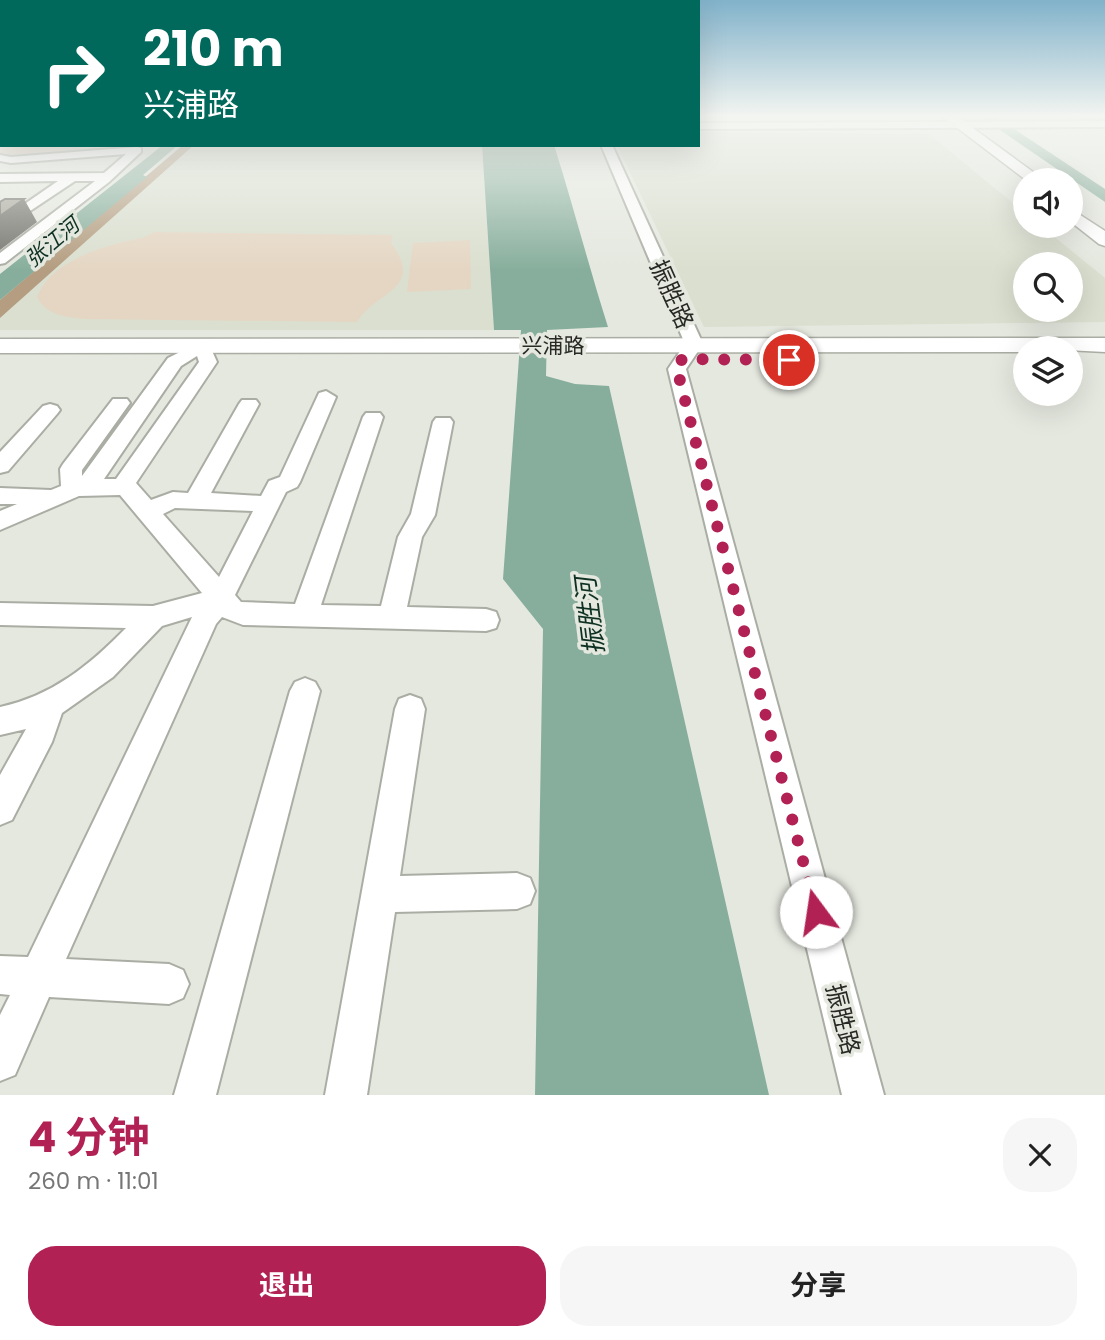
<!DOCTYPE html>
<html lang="zh">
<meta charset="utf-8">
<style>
body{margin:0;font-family:Poppins,"Noto Sans SC",sans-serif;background:#f6f6f6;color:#222;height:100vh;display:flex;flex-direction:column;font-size:26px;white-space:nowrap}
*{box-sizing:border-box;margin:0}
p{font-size:23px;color:#767676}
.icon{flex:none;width:38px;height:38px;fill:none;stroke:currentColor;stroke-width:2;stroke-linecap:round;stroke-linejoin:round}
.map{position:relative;height:1095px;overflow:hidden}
.drawer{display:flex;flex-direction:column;background:#fff;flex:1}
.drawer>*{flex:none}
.hud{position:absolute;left:0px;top:0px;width:700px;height:147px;box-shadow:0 7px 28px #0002;background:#00695c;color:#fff;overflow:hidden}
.controls{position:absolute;left:1013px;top:168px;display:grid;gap:14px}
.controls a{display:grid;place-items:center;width:70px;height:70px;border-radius:50%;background:#fff;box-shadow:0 7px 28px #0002;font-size:35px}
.pin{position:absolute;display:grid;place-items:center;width:60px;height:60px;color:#fff;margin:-30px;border:4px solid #fff;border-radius:50%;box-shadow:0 2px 7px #0007}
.me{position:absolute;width:77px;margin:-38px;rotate:346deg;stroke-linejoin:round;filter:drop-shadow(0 0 5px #0008)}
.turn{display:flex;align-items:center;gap:24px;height:147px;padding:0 28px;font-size:32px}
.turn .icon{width:91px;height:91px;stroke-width:2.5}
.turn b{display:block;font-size:49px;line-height:60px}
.round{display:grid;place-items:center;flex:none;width:74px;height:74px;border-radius:28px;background:#f6f6f6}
.overview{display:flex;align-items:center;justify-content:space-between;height:119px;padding:0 28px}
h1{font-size:42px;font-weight:700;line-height:52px;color:#b12153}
.action{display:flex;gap:14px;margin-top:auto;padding:14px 28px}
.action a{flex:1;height:80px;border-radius:28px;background:#b12153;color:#fff;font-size:28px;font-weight:700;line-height:80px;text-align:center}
.action a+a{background:#f6f6f6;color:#222}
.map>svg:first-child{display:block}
.built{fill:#dadfcf;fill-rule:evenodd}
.green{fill:#e5d6c3}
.forest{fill:#b49d80}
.water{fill:#87ae9c}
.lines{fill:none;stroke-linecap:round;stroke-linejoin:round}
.minor-casing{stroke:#aaada3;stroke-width:4}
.major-casing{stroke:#aaada3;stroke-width:3}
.minor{fill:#fff;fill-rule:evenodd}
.major{fill:#fff;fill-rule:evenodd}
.shaded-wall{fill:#76756f}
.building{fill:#a9a79e;stroke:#76756f;stroke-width:2}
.route{stroke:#b12153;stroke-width:12;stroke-dasharray:0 21.6}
.labels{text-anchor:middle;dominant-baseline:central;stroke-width:7;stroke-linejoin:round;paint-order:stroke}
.far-water-label{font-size:21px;font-style:italic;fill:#0e3124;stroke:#e5e8df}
.far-street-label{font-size:21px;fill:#282925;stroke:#e5e8df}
.street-label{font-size:24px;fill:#282925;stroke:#e5e8df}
.water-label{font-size:26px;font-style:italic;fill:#0e3124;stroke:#e5e8df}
</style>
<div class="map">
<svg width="1105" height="1095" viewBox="0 0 1105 1095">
<rect width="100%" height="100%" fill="#e5e8df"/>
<g class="built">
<path d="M698,132L929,134L1025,213L1026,226H1041L1105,278V322L704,327L617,145H698ZM1026,264H1071V310H1026Z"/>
<polygon points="194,145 482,145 494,330 0,330 0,318"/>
</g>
<g class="green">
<polygon points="0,141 2,145 142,145 0,156"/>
<path d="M154,232L393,235L391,243C426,290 375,291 357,322L84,319C66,317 45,315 37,297C50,265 91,250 123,242C134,239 145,239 154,232Z"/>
<polygon points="470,240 471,289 407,292 413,243"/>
</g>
<polygon class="forest" points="183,145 194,145 0,318 0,300"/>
<g class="water">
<polygon points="981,117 996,117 1105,189 1105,202"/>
<polygon points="163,145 178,145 143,175 147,177 0,300 0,274"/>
<path d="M482,145H554C573,205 589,267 608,327L547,330L546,376L575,384L609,386L769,1095H535L543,629L503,579L521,330H494Z"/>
</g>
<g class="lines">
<defs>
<g id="minor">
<polygon points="1105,121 1105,127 698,129 698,123"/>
<rect x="0" y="133" width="2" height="6"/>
<polygon points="601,145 612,145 703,344 686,369 884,1095 842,1095 668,369 685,344"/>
<polygon points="137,147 141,148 141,152 109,182 5,263 0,264 0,253 95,181 75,181 0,231 0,221 58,181 0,182 0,174 104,173 126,154 11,163 0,161 0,155 11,157"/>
<path d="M202,341L208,342L217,362L136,483L151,500L173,492L188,493L239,404L242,400H256L259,404L211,493L261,496L269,481L280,477L319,393L326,391L336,397L300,482L297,487L286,492L235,595L241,602L295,604L363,417L366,413H380L383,417L321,605L381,606L398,537L411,514L433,422L436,418H450L453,422L435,515L422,537L407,607L486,609L496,612L499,620L496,628L486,631L243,625L222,617L216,624L66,959L169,964L183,970L189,984L183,998L169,1004L49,997L15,1075L0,1081V1015L10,995L0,994V956L28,957L192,617L162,626L113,677L62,713L52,742L12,820L0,825V775L26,729L0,735V707C52,696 90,665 126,628L0,625V603L153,606L202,593L120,495L79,496L0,530V511L17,504H0V488L51,490L61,486L60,469L63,464L113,399H127L130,403L82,470V476L168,358ZM197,356L199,362L116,479H104L181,366ZM175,508L253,511L219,577L163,514Z"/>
<polygon points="50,404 57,406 60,410 57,414 8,471 0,473 0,452 43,406"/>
<polygon points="305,678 315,682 320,691 216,1095 174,1095 290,691 295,682"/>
<polygon points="410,695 421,699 425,709 400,876 517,873 530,878 535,891 530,904 517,909 395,912 367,1095 325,1095 395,709 399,699"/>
</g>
<g id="major">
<polygon points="943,117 958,117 1044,180 1026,180"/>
<polygon points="1071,209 1105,231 1105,246 1099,244 1071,222"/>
<polygon points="1105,338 1105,352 1026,348 1026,352 0,353 0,339"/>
</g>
</defs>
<use href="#minor" class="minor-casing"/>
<use href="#major" class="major-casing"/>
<use href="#minor" class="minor"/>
<use href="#major" class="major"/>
</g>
<polygon class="shaded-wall" points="24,199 37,222 0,250 0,216"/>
<polygon class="building" points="5,199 24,199 0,216 0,202"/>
<linearGradient id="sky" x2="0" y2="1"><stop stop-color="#81b2ca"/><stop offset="0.43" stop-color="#f3f5f1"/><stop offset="1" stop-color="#f3f5f1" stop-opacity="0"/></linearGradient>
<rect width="1105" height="270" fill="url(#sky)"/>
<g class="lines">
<polyline class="route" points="789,360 682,359 677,369 816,912"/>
</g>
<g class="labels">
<g class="far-water-label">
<text transform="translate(52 242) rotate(-40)">张江河</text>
</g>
<g class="far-street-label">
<text x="553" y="345">兴浦路</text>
</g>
<g class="street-label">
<text transform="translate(672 294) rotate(66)">振胜路</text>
<text transform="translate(843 1019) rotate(76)">振胜路</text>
</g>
<g class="water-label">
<text transform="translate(590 616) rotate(-97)">振胜河</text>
</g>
</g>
</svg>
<div class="controls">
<a><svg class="icon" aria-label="sound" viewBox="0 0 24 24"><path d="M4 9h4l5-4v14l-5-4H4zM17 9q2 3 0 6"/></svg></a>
<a><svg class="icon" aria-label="search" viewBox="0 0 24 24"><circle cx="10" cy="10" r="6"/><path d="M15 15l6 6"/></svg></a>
<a><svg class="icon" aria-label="layers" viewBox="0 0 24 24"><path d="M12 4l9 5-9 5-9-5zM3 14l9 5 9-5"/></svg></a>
</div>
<div class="pin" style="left:789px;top:360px;background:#d93025"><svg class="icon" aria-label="arrive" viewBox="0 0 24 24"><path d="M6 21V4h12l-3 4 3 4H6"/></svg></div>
<svg class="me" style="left:816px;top:912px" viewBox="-20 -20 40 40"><circle r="19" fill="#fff"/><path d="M0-13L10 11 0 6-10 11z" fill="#b12153"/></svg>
<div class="hud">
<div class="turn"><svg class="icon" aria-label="right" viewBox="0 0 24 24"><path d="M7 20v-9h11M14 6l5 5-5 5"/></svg><div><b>210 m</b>兴浦路</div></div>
</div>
</div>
<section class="drawer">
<div class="overview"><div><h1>4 分钟</h1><p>260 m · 11:01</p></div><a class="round"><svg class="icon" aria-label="close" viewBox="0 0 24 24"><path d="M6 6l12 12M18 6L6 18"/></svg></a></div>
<div class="action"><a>退出</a><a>分享</a></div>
</section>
